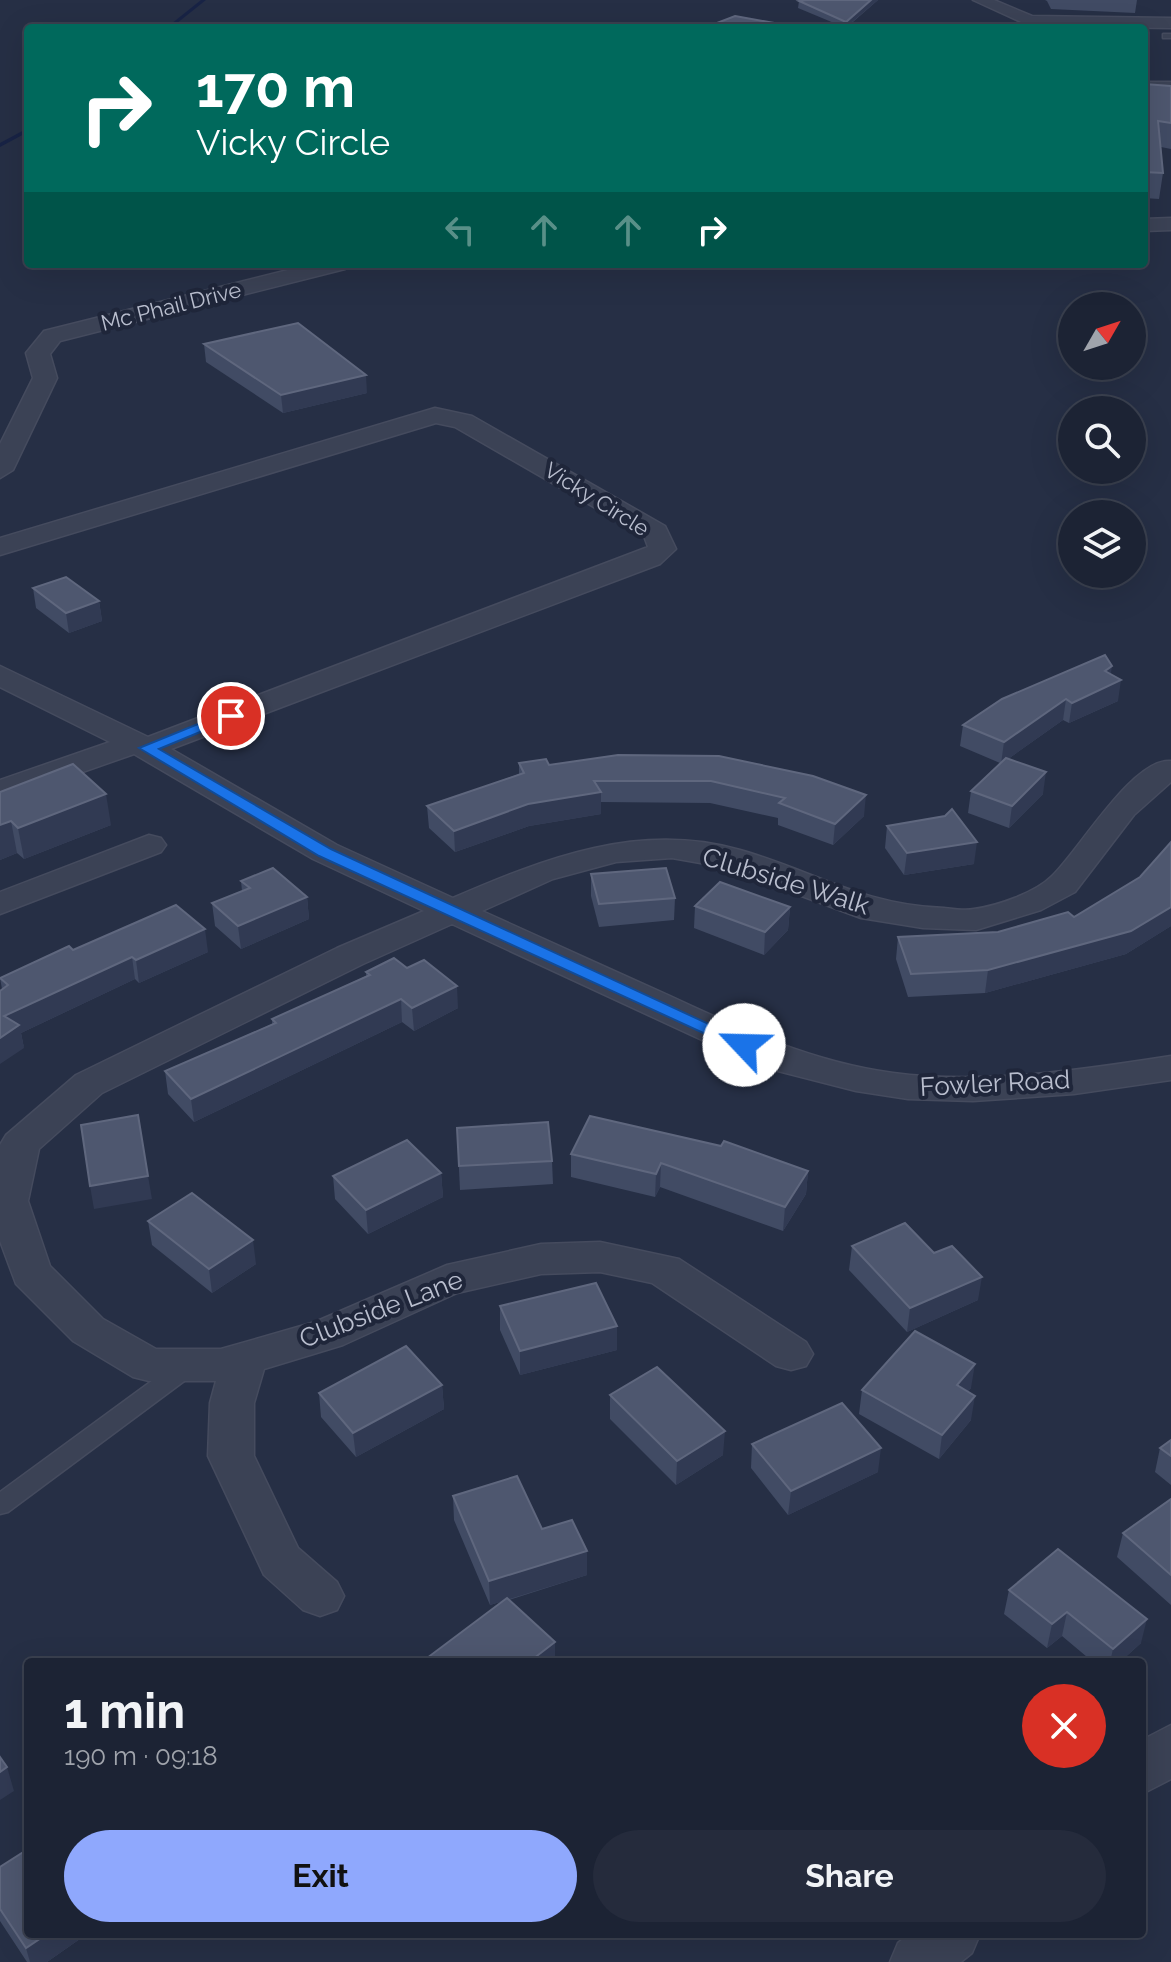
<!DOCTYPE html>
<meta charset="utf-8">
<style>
body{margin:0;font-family:Raleway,sans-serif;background:#252b3c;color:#f1f3f6;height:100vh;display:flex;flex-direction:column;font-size:30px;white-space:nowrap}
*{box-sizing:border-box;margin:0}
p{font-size:26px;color:#a0a4ac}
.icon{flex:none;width:44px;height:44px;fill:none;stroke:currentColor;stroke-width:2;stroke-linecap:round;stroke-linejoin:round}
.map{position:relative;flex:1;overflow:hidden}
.panel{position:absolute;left:24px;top:1658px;width:1122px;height:280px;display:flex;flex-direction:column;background:#1c2334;border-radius:8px;box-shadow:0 8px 32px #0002,0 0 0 2px #3a404f}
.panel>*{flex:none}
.guide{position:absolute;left:24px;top:24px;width:1124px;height:244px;border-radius:8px;box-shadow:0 8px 32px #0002,0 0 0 2px #3a404f;background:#00695c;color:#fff;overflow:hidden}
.needle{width:52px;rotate:51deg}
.buttons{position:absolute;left:1058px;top:292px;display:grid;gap:16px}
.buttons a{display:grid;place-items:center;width:88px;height:88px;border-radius:50%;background:#1c2334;box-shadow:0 8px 32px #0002,0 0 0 2px #3a404f;font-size:40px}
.pin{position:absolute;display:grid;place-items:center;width:68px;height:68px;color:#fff;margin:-34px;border:4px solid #fff;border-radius:50%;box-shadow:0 2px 8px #0007}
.me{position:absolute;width:88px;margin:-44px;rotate:294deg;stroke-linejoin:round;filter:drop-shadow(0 0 6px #0008)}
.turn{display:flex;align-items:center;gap:28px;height:168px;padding:0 40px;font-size:36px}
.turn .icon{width:104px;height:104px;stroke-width:2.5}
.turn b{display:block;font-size:56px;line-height:68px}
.lanes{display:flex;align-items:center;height:76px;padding:0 40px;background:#0003;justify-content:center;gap:40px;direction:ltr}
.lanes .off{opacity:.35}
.round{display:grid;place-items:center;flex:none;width:84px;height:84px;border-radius:42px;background:#252b3c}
.headline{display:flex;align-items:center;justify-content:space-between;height:136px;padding:0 40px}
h1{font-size:48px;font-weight:700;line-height:60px}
.primary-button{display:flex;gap:16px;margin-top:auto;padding:16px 40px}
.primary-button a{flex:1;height:92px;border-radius:48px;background:#8fa8fd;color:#111;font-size:32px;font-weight:700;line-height:92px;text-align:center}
.primary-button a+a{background:#252b3c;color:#f1f3f6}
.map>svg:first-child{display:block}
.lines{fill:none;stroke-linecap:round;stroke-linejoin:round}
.stream{fill:#182345;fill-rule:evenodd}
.service-casing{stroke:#454b5e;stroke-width:3}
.minor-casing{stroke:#454b5e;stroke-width:3}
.service{fill:#3b4255;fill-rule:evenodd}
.minor{fill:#3b4255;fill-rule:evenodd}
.wall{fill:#414b64}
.shaded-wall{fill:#313a53}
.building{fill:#4e576f;stroke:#5f677e;stroke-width:2}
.route{fill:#1a73e8;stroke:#114b97;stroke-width:2}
.labels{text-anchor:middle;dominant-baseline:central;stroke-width:8;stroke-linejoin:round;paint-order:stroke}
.far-street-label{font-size:22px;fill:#b9bece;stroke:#1f263a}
.street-label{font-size:26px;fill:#b9bece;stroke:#1f263a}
</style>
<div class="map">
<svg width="1171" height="1962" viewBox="0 0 1171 1962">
<rect width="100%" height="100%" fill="#262f45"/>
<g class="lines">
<g class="stream">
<polygon points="201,0 206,0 171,28 166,28"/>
<polygon points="28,128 28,132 0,147 0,143"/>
</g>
<defs>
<g id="service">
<polygon points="1027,19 1034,21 1018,28 1006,28"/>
<rect x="1163" y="34" width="8" height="4"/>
<rect x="1144" y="82" width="27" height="6"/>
<polygon points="187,1359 195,1361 198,1367 195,1373 8,1512 0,1514 0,1492 179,1361"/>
</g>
<g id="minor">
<polygon points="973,0 994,0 1032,16 1171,18 1171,28 1030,26"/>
<polygon points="1171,218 1171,230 1144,231 1144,219"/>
<polygon points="312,264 348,264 345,269 60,341 50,354 57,378 13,470 0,478 0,444 33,378 26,353 44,331"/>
<path d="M435,408L472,416L665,526L676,549L660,564L171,749L337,845L453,898C545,858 640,821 740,850C814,871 862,905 944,908C953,909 965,911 974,909C997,906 1035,893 1052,876C1078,852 1133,757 1171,761V782L1134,815L1075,892L1041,910L976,930L923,928L861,918L723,867L672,858L616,862L553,879L482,911C544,939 607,968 670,996C743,1030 812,1062 893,1073C984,1085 1081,1070 1171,1056V1080L1074,1094L973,1101L908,1099L856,1091L758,1066L452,924L363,964L102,1093L39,1149L28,1201L50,1266L103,1319L156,1349H221L315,1322L447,1265L541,1244L600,1242L679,1259L806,1342L813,1354L806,1366L791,1370L776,1366L652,1283L600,1272L541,1274L457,1293L343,1345L264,1369L254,1403V1456L298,1548L337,1582L344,1596L337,1610L320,1616L303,1610L264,1575L208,1456L210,1403L216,1381H149L133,1377L73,1341L16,1284L0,1241V1145L6,1135L76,1075L337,948L424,911L313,859L134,754L0,801V780L110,742L0,687V666L148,737L648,547L644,536L455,427L436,423L0,555V538Z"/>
<polygon points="149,835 161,838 166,845 161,852 0,914 0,892"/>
<polygon points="1171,1725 1171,1779 1142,1794 1142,1740"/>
<polygon points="909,1934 980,1934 972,1953 961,1962 890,1962 898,1943"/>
</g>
</defs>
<use href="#service" class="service-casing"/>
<use href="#minor" class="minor-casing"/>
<use href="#service" class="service"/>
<use href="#minor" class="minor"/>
</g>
<g class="wall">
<polygon points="806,0 878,0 846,28 798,8 799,1"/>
<polygon points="1045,0 1137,0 1135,13 1051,9 1047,1"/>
<polygon points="1144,84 1171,86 1171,149 1161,147 1163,173 1159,199 1144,198"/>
<polygon points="204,344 367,393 283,413 206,362"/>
<polygon points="33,588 99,601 102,621 69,633 36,608"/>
<polygon points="1111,674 1118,701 1069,723 1063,720 1008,759 1043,794 1009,828 968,813 971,791 1000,763 960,746 963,725"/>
<polygon points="618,755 864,816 833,845 778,825 778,818 710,803 601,802 601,814 529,826 455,852 429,828 427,806 519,774 519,763 549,765"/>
<polygon points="0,792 111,825 24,859 17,853 0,860"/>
<polygon points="887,826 974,864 904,875 885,848"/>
<polygon points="1171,842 1171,926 1126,954 985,993 908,997 896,959 898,937 998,932 1074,917 1140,877"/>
<polygon points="591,874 675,898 674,920 599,927 591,896"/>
<polygon points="241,881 307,897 309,919 241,949 215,926 212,903 242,891"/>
<polygon points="695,906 790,907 788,930 764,955 694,928"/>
<polygon points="73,950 208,952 139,983 135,979 21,1033 24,1048 2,989 0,978"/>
<polygon points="366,972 458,1008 414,1031 402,1022 194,1122 168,1094 165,1071 272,1024 272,1019 366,976"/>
<polygon points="457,1128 552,1161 553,1184 460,1190"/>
<polygon points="571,1154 808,1171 806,1194 783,1231 660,1187 655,1197 571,1177"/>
<polygon points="441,1173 443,1197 368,1234 335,1199 333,1176"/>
<polygon points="148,1221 256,1264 212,1293 152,1245"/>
<polygon points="852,1246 978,1300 907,1332 849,1270"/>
<polygon points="500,1306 617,1350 520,1375 500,1330"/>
<polygon points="442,1385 444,1409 356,1457 321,1417 319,1393"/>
<polygon points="971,1388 968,1391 971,1420 939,1459 859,1414 862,1390"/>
<polygon points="610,1395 723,1455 676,1485 610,1419"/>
<polygon points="1171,1440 1171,1485 1155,1472 1160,1448"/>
<polygon points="752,1444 878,1472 788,1515 751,1468"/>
<polygon points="453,1496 542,1529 587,1551 587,1575 509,1600 555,1662 423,1662 503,1601 490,1605 454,1520"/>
<polygon points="1171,1499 1171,1605 1117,1557 1123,1533"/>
<polygon points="1058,1549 1141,1643 1120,1662 1093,1662 1062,1636 1047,1648 1004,1614 1009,1590"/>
<polygon points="0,1867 28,1934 87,1934 47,1962 27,1962 0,1921"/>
</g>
<g class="shaded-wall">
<polygon points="871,0 878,0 845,28 846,22"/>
<polygon points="366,375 367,393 283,413 281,395"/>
<polygon points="99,601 102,621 69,633 66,613"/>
<polygon points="1112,666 1109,686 1121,680 1118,701 1069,723 1072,703 1105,671"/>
<polygon points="1066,699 1063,720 1001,764 1004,742"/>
<polygon points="1046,772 1043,794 1009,828 1012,806"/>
<polygon points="601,792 601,814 529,826 455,852 454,831 528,804"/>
<polygon points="106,794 111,825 24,859 18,828"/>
<polygon points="866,795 864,816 833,845 835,824"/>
<polygon points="11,821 17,853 0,860 0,825"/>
<polygon points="977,842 974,864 904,875 907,853"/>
<polygon points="307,897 309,919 241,949 238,926"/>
<polygon points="790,907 788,930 764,955 765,932"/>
<polygon points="1171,907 1171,926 1126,954 985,993 988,970"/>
<polygon points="205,929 208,952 139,983 136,960"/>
<polygon points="132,957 135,979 21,1033 24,1048 0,1064 0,1038 4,1016"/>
<polygon points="457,986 458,1008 414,1031 412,1008"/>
<polygon points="401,999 402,1022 194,1122 191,1099"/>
<polygon points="661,1163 660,1187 655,1197 656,1174"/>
<polygon points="808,1171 806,1194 783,1231 785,1207"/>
<polygon points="441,1173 443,1197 368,1234 366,1210"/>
<polygon points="148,1176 152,1199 94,1209 90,1186"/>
<polygon points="253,1240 256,1264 212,1293 209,1269"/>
<polygon points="982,1277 978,1300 907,1332 910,1308"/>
<polygon points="617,1326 617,1350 520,1375 520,1351"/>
<polygon points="975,1364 971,1388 953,1409 957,1385"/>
<polygon points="442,1385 444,1409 356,1457 353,1433"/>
<polygon points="975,1396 971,1420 939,1459 942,1435"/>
<polygon points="725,1431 723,1455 676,1485 677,1461"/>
<polygon points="881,1448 878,1472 788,1515 791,1491"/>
<polygon points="587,1551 587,1575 490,1605 489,1581"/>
<polygon points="1067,1612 1062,1636 1047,1648 1052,1624"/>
<polygon points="1147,1619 1141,1643 1120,1662 1110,1662 1113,1649"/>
<polygon points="555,1642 555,1662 529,1662"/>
<polygon points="7,1767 14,1791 0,1800 0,1772"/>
<polygon points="47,1934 87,1934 47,1962 30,1962 26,1948"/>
</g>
<g class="building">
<polygon points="806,0 871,0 846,22 799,1"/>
<polygon points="735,16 802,28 704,28"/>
<polygon points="1144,84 1171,86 1171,123 1158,121 1163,173 1144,172"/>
<polygon points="298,323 366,375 281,395 204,344"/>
<polygon points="66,577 99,601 66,613 33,588"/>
<polygon points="1105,655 1112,666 1105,671 1121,680 1072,703 1066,699 1004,742 963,725 1002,699"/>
<polygon points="618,755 719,756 813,776 866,795 835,824 779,803 785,798 711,781 594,781 601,792 528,804 454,831 427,806 524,773 519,763 546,759 549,765"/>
<polygon points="1006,758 1046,772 1012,806 971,791"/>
<polygon points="73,764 106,794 18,828 11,821 0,825 0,792"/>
<polygon points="952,809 977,842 907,853 887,826 945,816"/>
<polygon points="1171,842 1171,907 1131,931 988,970 911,974 898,937 998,932 1068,912 1074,917 1140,877"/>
<polygon points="273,868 307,897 238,926 212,903 250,888 241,881"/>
<polygon points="666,868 675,898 599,904 591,874"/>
<polygon points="720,882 790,907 765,932 695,906"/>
<polygon points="176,905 205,929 136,960 132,957 4,1016 19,1025 0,1038 0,991 8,985 0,978 69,946 73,950"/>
<polygon points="394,958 407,968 424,960 457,986 412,1008 401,999 191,1099 165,1071 276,1023 272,1019 370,975 366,972"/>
<polygon points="138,1115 148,1176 90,1186 81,1125"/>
<polygon points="590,1116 721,1146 724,1141 808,1171 785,1207 661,1163 656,1174 571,1154"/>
<polygon points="548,1122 552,1161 459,1166 457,1128"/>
<polygon points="407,1140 441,1173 366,1210 333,1176"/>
<polygon points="192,1193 253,1240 209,1269 148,1221"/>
<polygon points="905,1223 934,1253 952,1246 982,1277 910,1308 852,1246"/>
<polygon points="596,1283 617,1326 520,1351 500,1306"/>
<polygon points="915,1331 975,1364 957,1385 975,1396 942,1435 862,1390"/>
<polygon points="406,1346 442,1385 353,1433 319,1393"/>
<polygon points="657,1367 725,1431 677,1461 610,1395"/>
<polygon points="842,1403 881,1448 791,1491 752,1444"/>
<polygon points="1171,1440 1171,1456 1160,1448"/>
<polygon points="517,1476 542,1529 572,1520 587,1551 489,1581 453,1496"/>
<polygon points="1171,1499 1171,1575 1123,1533"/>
<polygon points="1058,1549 1147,1619 1113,1649 1067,1612 1052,1624 1009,1590"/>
<polygon points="507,1598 555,1642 529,1662 424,1662 423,1661"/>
<polygon points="0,1757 7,1767 0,1772"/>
<polygon points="28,1849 28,1934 47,1934 26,1948 0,1909 0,1867"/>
</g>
<polygon class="route" points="225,713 239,716 159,749 331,849 754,1045 744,1051 738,1049 319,856 139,748"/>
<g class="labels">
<g class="far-street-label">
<text transform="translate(171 306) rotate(-14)">Mc Phail Drive</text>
<text transform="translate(597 499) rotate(32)">Vicky Circle</text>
</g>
<g class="street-label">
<text transform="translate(786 881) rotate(17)">Clubside Walk</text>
<text transform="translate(995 1083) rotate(-3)">Fowler Road</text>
<text transform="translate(381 1309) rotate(-21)">Clubside Lane</text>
</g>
</g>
</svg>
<div class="buttons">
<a><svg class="needle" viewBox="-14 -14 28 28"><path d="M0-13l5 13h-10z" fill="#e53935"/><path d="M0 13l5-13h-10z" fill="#a0a4ac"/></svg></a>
<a><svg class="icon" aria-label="search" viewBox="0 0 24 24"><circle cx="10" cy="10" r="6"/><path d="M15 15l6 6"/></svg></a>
<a><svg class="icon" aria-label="layers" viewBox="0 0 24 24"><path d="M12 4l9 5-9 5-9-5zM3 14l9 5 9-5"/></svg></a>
</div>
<div class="pin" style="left:231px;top:716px;background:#d93025"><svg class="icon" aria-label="arrive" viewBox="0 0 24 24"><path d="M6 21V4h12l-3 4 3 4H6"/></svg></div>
<svg class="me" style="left:744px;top:1045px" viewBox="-20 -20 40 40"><circle r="19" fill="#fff"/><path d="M0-13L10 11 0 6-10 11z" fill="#1a73e8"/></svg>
<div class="guide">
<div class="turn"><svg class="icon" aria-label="right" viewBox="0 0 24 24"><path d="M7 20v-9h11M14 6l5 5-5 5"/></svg><div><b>170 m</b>Vicky Circle</div></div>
<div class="lanes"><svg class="icon off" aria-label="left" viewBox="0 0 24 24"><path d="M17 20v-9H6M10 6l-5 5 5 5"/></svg><svg class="icon off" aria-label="ahead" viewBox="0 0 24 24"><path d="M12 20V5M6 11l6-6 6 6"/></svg><svg class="icon off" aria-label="ahead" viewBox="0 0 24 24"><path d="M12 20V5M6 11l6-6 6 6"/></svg><svg class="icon" aria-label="right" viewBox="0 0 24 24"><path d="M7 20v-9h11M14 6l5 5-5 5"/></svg></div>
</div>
<section class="panel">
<div class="headline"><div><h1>1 min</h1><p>190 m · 09:18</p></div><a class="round" style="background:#d93025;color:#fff"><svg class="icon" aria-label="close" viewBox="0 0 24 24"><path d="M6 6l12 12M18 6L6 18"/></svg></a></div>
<div class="primary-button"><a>Exit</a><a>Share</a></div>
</section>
</div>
